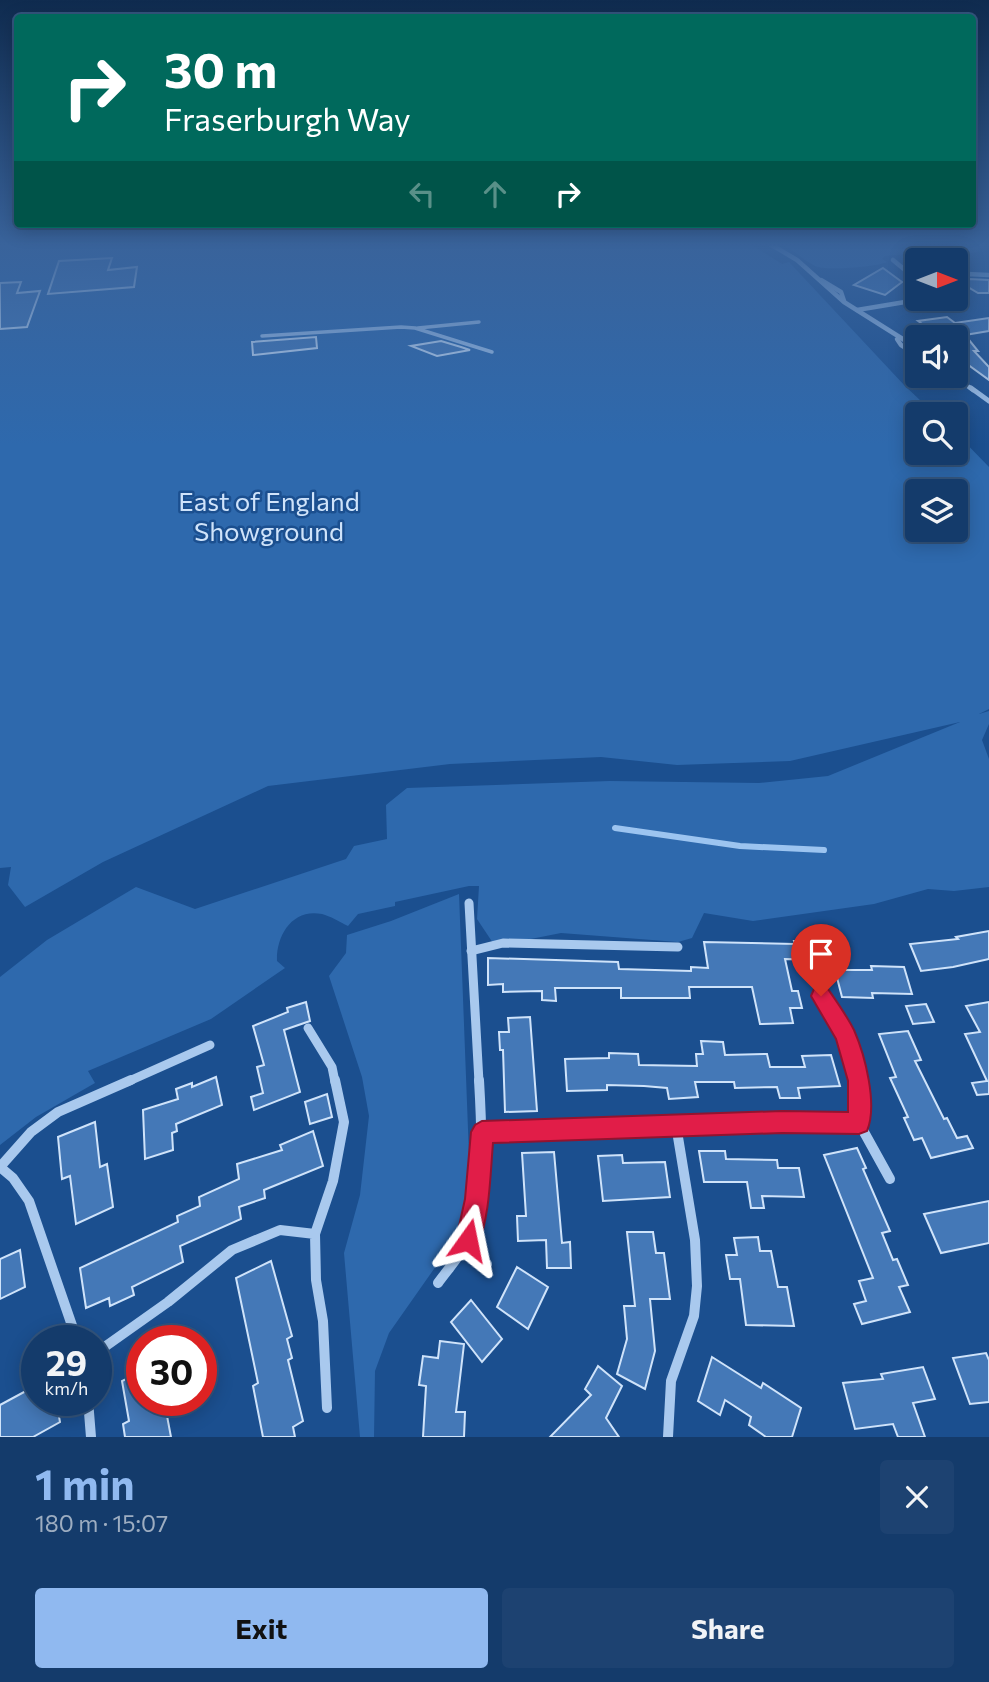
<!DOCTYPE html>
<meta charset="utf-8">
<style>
body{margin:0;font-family:Commissioner,sans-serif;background:#1d4271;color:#f1f3f6;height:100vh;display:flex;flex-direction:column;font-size:26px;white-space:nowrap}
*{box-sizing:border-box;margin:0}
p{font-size:23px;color:#9dadc1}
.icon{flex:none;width:38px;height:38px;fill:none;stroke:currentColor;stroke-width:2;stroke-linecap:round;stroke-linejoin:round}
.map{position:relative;height:1437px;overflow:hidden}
.details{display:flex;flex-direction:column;background:#143b6b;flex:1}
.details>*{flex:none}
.banner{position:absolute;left:14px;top:14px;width:962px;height:214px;border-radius:7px;box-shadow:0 4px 18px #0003,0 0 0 2px #33557e;background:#00695c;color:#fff;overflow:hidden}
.needle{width:46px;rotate:90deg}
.fabs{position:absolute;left:905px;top:248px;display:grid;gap:14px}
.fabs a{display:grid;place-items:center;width:63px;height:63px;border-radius:7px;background:#143b6b;box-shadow:0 4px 18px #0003,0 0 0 2px #33557e;font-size:35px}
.speed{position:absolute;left:21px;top:1325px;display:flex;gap:14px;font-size:35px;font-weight:700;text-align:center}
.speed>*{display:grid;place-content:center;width:91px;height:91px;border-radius:50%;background:#143b6b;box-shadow:0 4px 18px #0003,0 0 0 2px #33557e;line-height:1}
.speed small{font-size:18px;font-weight:400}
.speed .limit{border:10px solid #d22;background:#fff;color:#111}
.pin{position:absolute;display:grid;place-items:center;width:60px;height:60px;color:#fff;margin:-72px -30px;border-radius:50% 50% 50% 0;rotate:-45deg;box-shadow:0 0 7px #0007}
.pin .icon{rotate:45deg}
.me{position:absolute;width:77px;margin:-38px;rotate:12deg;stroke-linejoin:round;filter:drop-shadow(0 0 5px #0008)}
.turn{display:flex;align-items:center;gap:24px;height:147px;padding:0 35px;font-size:32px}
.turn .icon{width:91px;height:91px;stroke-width:2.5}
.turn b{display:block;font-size:49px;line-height:60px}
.lanes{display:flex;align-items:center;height:66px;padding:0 35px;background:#0003;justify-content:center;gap:35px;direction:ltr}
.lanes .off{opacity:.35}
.round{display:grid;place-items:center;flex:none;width:74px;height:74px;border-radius:7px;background:#1d4271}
.summary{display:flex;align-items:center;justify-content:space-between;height:119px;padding:0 35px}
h1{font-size:42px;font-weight:700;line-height:52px;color:#90b9f0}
.primary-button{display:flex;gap:14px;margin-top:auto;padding:14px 35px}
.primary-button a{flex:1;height:80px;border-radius:7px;background:#90b9f0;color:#111;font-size:28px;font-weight:700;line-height:80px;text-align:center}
.primary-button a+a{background:#1d4271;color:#f1f3f6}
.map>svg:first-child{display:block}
.green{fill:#2e69ad;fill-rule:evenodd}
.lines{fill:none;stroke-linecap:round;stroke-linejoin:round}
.stream{stroke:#9cc4f0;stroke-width:6}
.building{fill:#4478b7;stroke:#cfe3fa;stroke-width:2}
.pedestrian{stroke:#a9c9ee;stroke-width:3.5}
.minor-far3{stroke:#a9c9ee;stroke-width:4.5}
.minor-far2{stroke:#a9c9ee;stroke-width:5}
.minor-far1{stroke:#a9c9ee;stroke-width:9}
.minor{stroke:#a9c9ee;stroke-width:10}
.route{fill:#e11d48;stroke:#92132f;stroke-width:2}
.labels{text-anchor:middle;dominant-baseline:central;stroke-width:5;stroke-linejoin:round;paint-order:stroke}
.park-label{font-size:26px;fill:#cfe3fa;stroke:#1b4f8f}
</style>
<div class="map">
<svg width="989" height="1437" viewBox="0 0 989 1437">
<rect width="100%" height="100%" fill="#1b4f8f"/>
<g class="green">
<path d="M0,244H750L782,264L789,262L905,386L936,415H917V453H956V433L989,467V709L979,714L989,711V724L982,740L989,759V887L954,891L928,889L874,904L753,921L704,913L692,938L678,942L561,933L495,946L477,919L479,886H469L395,902V906L358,914L348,926C340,922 330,916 322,914C292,908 276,936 277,961L285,968L211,1019L88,1071L95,1083L36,1117L0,1145V977L47,940L136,887L195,909L346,859L354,846L387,839L386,805L407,788L610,781L759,783L828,776L960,722L790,761L677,765L601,757L450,764L268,786L103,862L25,907L8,885L11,867L0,868ZM917,492H956V530H917Z"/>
<path d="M781,244H973L982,251L948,257H935L927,252L885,256L882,259L887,262C876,267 825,271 815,266C803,260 794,250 781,244Z"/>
<polygon points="459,894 470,1181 462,1229 389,1333 375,1371 374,1437 360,1437 344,1253 360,1195 369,1116 362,1077 329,976 346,953 347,935 391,921"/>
</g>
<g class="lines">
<polyline class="stream" points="615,828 740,846 824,850"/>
</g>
<g class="building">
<polygon points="112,258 108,270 137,267 134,287 48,294 59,261"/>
<polygon points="883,268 902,282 885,295 854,285"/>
<polygon points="969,279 989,280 989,293 978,293 963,284"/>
<polygon points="21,282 17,293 40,291 27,327 0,329 0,283"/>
<polygon points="947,317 955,323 989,318 989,331 965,335 978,351 974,351 989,367 989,380 956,356 956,338 942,338 918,321"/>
<polygon points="316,337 317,348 253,355 252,342"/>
<polygon points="441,341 461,347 470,350 437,356 411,346"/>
<polygon points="989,931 989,959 953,967 921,971 910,944 958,939 956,937"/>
<polygon points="794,941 825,941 829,960 785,959 792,991 798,991 802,1008 790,1008 793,1023 760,1024 752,987 689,987 690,998 621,998 621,988 555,988 556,1001 542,1000 542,991 503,992 503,984 488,985 488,958 618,962 619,969 691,971 691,967 708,968 704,942 795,944"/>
<polygon points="871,966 904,967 912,994 872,993 873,998 842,997 835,970 872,970"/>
<polygon points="306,1002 310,1021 284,1030 300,1092 254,1110 251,1097 263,1093 257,1067 264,1065 253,1026 288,1012 287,1008"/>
<polygon points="989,1002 989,1094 977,1095 972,1083 987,1081 965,1034 980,1032 966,1006"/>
<polygon points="926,1004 934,1022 913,1024 906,1006"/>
<polygon points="530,1017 537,1111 505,1112 503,1050 500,1050 499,1032 509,1032 508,1018"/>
<polygon points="908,1031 921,1060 915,1061 944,1119 947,1118 957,1138 967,1136 973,1148 931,1158 922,1138 914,1140 904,1118 908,1117 890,1078 896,1077 879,1034"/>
<polygon points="701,1041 723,1042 725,1055 767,1054 770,1067 805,1067 802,1056 831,1055 840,1086 798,1088 800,1098 780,1098 777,1087 735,1088 734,1082 695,1082 698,1097 669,1099 667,1088 644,1086 607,1085 607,1090 567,1091 565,1059 609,1058 609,1053 638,1054 639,1065 697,1066 696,1054 703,1054"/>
<polygon points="216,1077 222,1105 176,1124 177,1131 172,1133 173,1150 145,1159 143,1110 178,1099 176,1089 192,1083 192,1087"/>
<polygon points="327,1094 332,1117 310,1124 305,1102"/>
<polygon points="95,1122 100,1167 107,1164 113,1207 76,1224 70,1176 62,1179 58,1137"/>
<polygon points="313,1131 323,1166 264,1190 265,1198 239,1207 241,1219 180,1246 183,1262 132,1287 134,1295 110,1306 109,1298 86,1308 80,1268 178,1222 177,1216 200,1206 199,1197 239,1179 237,1164 282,1150 280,1145"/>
<polygon points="857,1148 866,1168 863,1169 890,1231 882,1233 893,1260 897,1259 908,1285 899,1287 910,1312 862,1324 854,1304 866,1301 859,1281 873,1278 824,1155"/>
<polygon points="699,1151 725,1151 726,1159 777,1160 778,1168 799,1168 804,1197 762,1196 764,1208 751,1208 747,1182 704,1182"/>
<polygon points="554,1152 562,1243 570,1242 571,1268 547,1268 546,1240 518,1241 517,1216 526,1216 522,1153"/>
<polygon points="622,1155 623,1163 665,1162 670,1197 603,1201 598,1156"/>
<polygon points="989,1201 989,1243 941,1253 924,1214"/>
<polygon points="627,1232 653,1232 656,1253 664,1253 670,1299 650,1299 655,1351 645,1389 617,1374 627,1339 624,1306 635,1306"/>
<polygon points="758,1237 760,1251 771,1251 778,1287 787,1287 794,1326 746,1325 740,1279 730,1279 726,1255 737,1255 734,1238"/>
<polygon points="20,1250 25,1287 0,1299 0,1259"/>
<polygon points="271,1261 292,1336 287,1339 292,1358 288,1360 303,1421 293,1427 295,1437 263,1437 253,1386 258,1383 236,1278"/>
<polygon points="517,1267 548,1287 528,1329 497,1307"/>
<polygon points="471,1300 502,1339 482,1362 451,1322"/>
<polygon points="440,1341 464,1344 456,1412 465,1412 464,1437 423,1437 426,1386 419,1385 423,1356 438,1358"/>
<polygon points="986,1353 989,1360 989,1402 970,1404 953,1358"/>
<polygon points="712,1357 761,1388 763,1383 801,1408 792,1437 766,1437 749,1425 751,1417 725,1400 720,1415 698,1401"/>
<polygon points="598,1366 622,1386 606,1418 619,1437 550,1437 591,1395 585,1389"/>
<polygon points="923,1367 935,1399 913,1403 925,1437 898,1437 893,1424 855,1429 843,1383 883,1379 881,1374"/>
<polygon points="142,1371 142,1400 164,1400 171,1437 125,1437 123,1424 129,1421 122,1381"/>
<polygon points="37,1385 37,1400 56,1400 60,1422 33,1437 0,1437 0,1405"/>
</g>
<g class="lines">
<g class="pedestrian">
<polyline points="418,328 479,322"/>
<polyline points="262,336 401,327 415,328 492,352"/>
</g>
<g class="minor-far3">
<polyline points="770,244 797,260 844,302 917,348"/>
<polyline points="893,260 917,280"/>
<polyline points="956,270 967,274"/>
<polyline points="821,280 841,292 844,301"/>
<polyline points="956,283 967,274 989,275"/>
<polyline points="857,310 905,302 910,291 917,287"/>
<polyline points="897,339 901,345 917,355"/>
<polyline points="954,376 973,390"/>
</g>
<polyline class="minor-far2" points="971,388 989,401"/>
<g class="minor-far1">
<polyline points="469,903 479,1082"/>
<polyline points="471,951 503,943 678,947"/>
<polyline points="821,996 845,1035 859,1082"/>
<polyline points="308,1028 332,1067 335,1082"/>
<polyline points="127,1082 210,1045"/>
</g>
<g class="minor">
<polyline points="859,1080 859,1123 890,1179"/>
<polyline points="482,1132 781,1122 859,1123"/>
<polyline points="0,1167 31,1132 58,1112 131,1080"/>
<polyline points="0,1167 13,1178 29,1201 77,1340"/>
<polyline points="315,1234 333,1181 344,1122 335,1080"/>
<polyline points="461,1253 487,1264"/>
<path d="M438,1283C448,1269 463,1253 469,1238C485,1188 482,1131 479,1080"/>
<polyline points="96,1353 168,1302 232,1250 280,1230 315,1234 316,1280 323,1321 327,1408"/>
<polyline points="88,1400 91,1437"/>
<polyline points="668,1437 671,1381 694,1316 697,1286 695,1240 676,1125"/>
</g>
</g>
<linearGradient id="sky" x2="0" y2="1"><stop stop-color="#0f2b4f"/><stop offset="0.55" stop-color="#39639b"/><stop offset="1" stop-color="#39639b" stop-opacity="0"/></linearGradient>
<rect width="989" height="445" fill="url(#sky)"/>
<path class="route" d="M821,986L828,989C837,1002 847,1016 854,1030C865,1055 878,1105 867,1131L859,1134L782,1133L493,1143C490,1178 490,1216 477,1248L468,1252L460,1248L456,1240L465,1199L471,1132L475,1125L482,1121L782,1111L848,1112V1081L836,1039L811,996L814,989Z"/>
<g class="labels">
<g class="park-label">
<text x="269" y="500">East of England<tspan x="269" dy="30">Showground</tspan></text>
</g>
</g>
</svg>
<div class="fabs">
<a><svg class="needle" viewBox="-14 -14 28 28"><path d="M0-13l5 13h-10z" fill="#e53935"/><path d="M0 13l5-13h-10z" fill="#9dadc1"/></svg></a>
<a><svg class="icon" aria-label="sound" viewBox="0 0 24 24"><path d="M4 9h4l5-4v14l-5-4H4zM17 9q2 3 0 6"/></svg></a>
<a><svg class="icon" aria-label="search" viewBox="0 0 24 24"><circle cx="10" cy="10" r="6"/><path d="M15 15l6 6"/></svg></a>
<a><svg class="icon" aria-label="layers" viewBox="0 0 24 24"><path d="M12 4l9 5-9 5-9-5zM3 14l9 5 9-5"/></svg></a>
</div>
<div class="speed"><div>29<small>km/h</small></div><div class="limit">30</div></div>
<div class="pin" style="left:821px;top:996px;background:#d93025"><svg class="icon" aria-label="arrive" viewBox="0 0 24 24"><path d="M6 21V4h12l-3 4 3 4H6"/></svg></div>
<svg class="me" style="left:468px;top:1240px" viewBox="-20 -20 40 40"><path d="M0-17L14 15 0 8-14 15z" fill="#e11d48" stroke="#fff" stroke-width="4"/></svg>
<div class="banner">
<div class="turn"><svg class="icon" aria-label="right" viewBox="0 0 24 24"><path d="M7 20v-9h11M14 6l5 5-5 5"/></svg><div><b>30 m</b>Fraserburgh Way</div></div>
<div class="lanes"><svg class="icon off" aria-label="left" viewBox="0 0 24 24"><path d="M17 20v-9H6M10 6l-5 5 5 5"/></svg><svg class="icon off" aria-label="ahead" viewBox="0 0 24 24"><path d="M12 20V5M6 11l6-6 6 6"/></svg><svg class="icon" aria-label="right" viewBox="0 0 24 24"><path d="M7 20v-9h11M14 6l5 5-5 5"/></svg></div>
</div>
</div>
<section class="details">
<div class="summary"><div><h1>1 min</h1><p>180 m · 15:07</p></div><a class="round"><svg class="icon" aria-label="close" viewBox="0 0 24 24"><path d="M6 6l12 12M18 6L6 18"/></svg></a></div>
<div class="primary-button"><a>Exit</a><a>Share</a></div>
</section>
